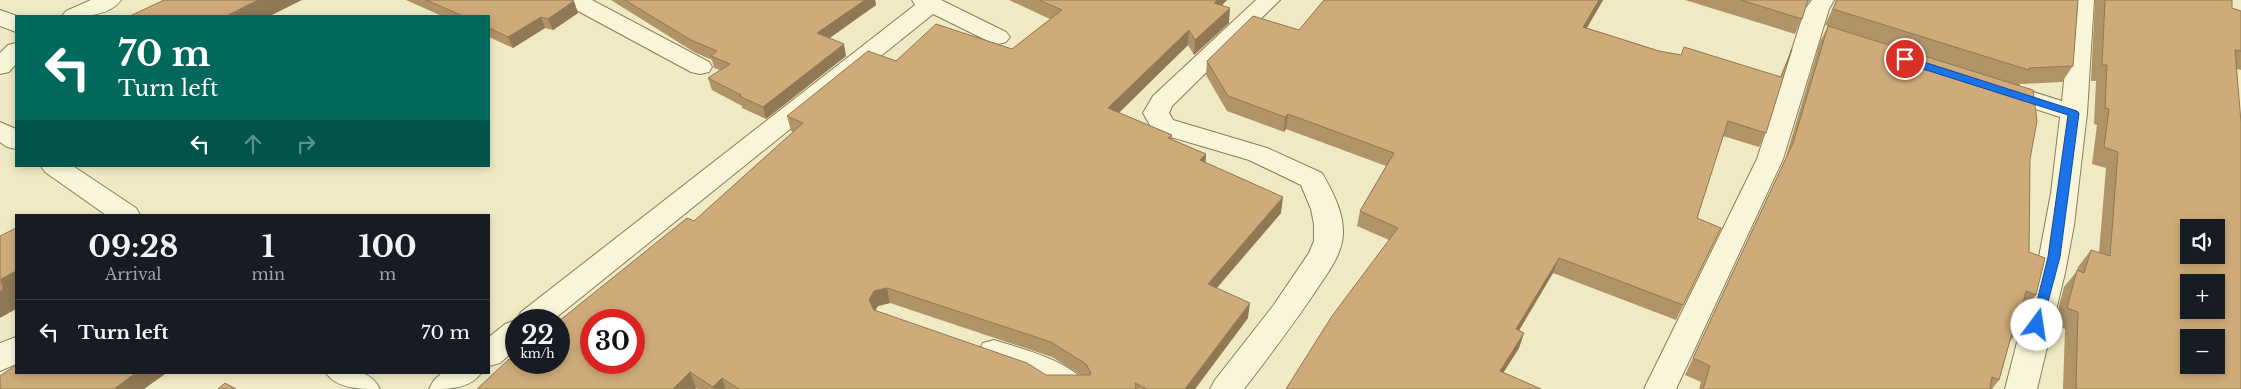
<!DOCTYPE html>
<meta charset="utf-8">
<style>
body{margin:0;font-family:"Libre Baskerville",serif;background:#20242c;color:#f1f3f6;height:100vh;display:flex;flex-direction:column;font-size:19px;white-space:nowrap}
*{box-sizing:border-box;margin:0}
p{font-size:16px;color:#9ea1a6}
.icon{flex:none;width:28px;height:28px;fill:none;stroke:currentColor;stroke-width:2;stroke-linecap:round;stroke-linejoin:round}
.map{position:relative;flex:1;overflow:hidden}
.panel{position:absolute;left:15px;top:214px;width:475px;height:160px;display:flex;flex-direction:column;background:#171b24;border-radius:0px;box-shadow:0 2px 8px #0003}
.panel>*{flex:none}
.top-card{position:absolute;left:15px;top:15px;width:475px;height:152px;border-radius:0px;box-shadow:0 2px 8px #0003;background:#00695c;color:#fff;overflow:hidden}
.tools{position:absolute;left:2180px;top:219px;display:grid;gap:10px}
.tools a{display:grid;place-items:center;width:45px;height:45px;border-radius:0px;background:#171b24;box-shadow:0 2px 8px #0003;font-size:25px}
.speed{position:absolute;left:505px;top:309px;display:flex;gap:10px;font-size:25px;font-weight:700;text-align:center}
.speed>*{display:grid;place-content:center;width:65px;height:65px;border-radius:50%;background:#171b24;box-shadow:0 2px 8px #0003;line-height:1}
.speed small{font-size:12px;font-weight:400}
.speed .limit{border:8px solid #d22;background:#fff;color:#111}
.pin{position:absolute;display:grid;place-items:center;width:42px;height:42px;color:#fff;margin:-21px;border:2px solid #fff;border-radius:50%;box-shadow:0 1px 5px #0007}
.me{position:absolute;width:55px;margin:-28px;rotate:14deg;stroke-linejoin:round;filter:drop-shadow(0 0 4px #0008)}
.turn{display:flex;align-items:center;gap:18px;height:105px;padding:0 20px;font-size:22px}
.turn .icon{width:65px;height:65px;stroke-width:2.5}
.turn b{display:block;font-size:35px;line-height:42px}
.lanes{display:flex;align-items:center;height:48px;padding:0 20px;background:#0003;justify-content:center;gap:25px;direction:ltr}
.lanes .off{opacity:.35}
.eta{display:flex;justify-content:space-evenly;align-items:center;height:85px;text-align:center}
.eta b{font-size:30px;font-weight:700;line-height:35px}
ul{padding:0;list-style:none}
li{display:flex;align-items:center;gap:15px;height:65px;padding:0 20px;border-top:1px solid #363941}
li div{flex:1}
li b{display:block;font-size:19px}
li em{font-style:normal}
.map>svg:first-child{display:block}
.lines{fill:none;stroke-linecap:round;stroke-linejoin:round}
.minor-casing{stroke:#8a7c5a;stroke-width:2}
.minor{fill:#f9f5d8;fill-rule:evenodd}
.wall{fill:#b19368;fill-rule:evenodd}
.shaded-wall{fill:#907855}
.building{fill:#ceab79;stroke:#907855;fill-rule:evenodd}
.route{fill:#1a73e8;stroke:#114b97}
</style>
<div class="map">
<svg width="2241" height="389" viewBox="0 0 2241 389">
<rect width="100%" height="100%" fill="#efeac4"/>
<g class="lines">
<defs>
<g id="minor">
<path d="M91,0H121C109,17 81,17 62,16L66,11Z"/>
<polygon points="564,0 592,0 709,62 712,67 709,72 700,74 691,72 567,5"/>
<polygon points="912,0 941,0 1006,32 1010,37 1006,42 998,44 990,42 933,14 553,320 517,320 521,312 915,5"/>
<path d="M1256,0H1280L1172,106L1169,113L1173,120L1267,148L1322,173C1333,192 1347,218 1342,242C1339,257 1328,273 1319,286C1296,321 1270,355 1244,389H1210L1215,380L1273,306L1309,253L1314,241V224L1311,209L1301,185L1249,160L1154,132L1143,113L1153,96Z"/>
<polygon points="1812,0 1834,0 1829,9 1783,159 1676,389 1644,389 1757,159 1805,9"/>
<polygon points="2072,0 2094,0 2087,113 2074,225 2065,273 2037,389 2005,389 2039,257 2051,193 2060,117 1989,94 1986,89 1989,84 1998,81 2062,101"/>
<polygon points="0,10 17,16 16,32 0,26"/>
<polygon points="16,43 16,64 9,72 0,74 0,53 8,45"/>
<polygon points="0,122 16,129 16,149 7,147 0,142"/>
<polygon points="41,166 73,166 136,208 140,215 106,215 45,172"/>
<polygon points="516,320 516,349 500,363 489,366 489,337 505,324"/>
<polygon points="16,337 16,364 0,371 0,343"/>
<path d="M994,340C1022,349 1076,362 1090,389H1048L1029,377L983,361L978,352L983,343Z"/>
<path d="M325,372C348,372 368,366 380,389C358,389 337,389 325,372Z"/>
<path d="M443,372H482C470,389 451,389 429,389L434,380Z"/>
</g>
</defs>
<use href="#minor" class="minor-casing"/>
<use href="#minor" class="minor"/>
</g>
<g class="wall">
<polygon points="406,0 571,0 578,13 553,30 545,28 513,48 489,37 489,16 442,16"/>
<polygon points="611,0 875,0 876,5 829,38 846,56 766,119 742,108 742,106 712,90 708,78 720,70 714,68 712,60 694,52"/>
<path d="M1009,0H1227L1221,6L1229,23L1194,55L1188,45L1119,113L1172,135V139L1206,154L1205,162L1281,213L1217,288L1248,318L1195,389H698L696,388L695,389H477L511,360L694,221L793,132L791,131L787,116L896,61L1012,49L1050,19ZM890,303L1052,357L1081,375H1046L875,311L878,306Z"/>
<polygon points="1324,0 1603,0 1587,28 1659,51 1780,77 1792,49 1766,133 1759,147 1723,136 1697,218 1721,228 1676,320 1553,273 1519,330 1524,333 1519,348 1503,373 1286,389 1389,240 1357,226 1360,211 1386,166 1286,129 1284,132 1227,111 1206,75 1207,61 1299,30"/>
<polygon points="1685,0 1810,0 1807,4 1802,19 1795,34"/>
<polygon points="1835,0 2078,0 2073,66 2062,82 2020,84 2019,86 1825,25 1836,1"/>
<polygon points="2095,0 2232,0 2232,8 2241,11 2241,70 2236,69 2241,389 2063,389 2065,329 2054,325 2064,287 2077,271 2078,267 2091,250 2099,253 2106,168 2092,164 2097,125 2094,124 2096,81 2091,81"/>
<polygon points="1828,26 2030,159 2029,252 2036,295 2023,312 2021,311 2015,335 2010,341 1999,380 1992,389 1699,389 1701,382 1685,375 1785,160 1820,42"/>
</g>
<g class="shaded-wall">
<polygon points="258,0 302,0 270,16 226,16"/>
<polygon points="865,0 875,0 876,5 820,45 817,33"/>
<polygon points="1213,0 1227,0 1217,10"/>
<polygon points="1599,0 1603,0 1579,41 1583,27"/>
<polygon points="574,1 578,13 553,30 548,19"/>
<polygon points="1230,8 1229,23 1194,55 1195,40"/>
<polygon points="541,17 545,28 513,48 508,37"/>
<polygon points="1189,30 1188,45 1108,123 1108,108"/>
<polygon points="844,44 846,56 766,119 763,107"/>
<polygon points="1288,114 1286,129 1284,132 1285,117"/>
<polygon points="1206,154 1205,169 1200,160"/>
<polygon points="1283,197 1281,213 1207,299 1208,284"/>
<polygon points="1559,258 1553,273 1511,344 1516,329"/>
<polygon points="16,271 16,309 0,318 0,292 1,279"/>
<polygon points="887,288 890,303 878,306 872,315 869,300 874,291"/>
<polygon points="1250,303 1248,318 1195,389 1185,389"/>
<polygon points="1524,333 1519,348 1495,386 1500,371"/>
<polygon points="137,372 168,372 144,389 114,389"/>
<polygon points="690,372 696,388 695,389 673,389"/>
<polygon points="722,378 726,389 714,389 713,387"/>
</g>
<g class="building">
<polygon points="164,0 258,0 226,16 130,16"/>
<polygon points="426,0 571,0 574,1 548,19 541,17 508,37 489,28 489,16 463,16"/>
<polygon points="625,0 865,0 817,33 844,44 763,107 739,96 741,95 708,78 730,64 711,56 717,51 691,40"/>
<path d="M1039,0H1216L1217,1L1214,3L1230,8L1195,40L1189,30L1108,108L1172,135L1168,138L1206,154L1200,160L1283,197L1208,284L1250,303L1185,389H1147L1135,383L1136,389H739L722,378L713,387L690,372L673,389H477L509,359L511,360L516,356V362H559V321L687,218L694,221L803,123L787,116L868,51L896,61L936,24L1012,49L1062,10ZM887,288L1051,342L1086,364L1091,373L1090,375H1046L1027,363L874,310L869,300L874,291ZM591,320H634V362H591Z"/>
<polygon points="1324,0 1599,0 1583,27 1659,51 1681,55 1684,47 1781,77 1792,49 1766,133 1728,121 1697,218 1721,228 1683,305 1559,258 1516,329 1524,333 1500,371 1541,389 1286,389 1332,316 1398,228 1360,211 1394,153 1288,114 1285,117 1228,96 1207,61 1253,16 1299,30"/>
<polygon points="1741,0 1808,0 1802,19"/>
<polygon points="1837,0 2078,0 2073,66 2029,68 2029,70 1833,9"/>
<path d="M2105,0H2232V8L2241,11V51L2235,50L2241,122V389H2076L2078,312L2067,308L2077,270L2084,273L2091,250L2110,256L2118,152L2104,147L2109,109L2105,108L2107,65H2102ZM2189,228H2216V255H2189ZM2189,282H2216V310H2189ZM2189,338H2216V365H2189Z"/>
<polygon points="1828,26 2033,90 2037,121 2030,159 2029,252 2045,258 2036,295 2026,291 2015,335 2012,333 1999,380 1992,377 1990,389 1703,389 1710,366 1693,358 1793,143"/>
<polygon points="16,228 16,271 1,279 3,290 0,292 0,236"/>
<polygon points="16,365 16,372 137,372 114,389 0,389 0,376"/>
<polygon points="225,383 236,389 218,389"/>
</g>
<polygon class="route" points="1905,56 2077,111 2079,113 2060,257 2041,328 2032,328 2031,325 2048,257 2068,115 1901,62 1900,59"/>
</svg>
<div class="tools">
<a><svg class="icon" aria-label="sound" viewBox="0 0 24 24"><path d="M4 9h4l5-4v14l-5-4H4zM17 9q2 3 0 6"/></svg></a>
<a>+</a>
<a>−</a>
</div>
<div class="speed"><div>22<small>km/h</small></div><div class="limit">30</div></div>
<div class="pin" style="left:1905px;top:59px;background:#d93025"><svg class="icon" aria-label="arrive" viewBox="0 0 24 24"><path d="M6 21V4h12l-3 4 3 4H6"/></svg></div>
<svg class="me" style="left:2037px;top:325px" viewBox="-20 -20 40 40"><circle r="19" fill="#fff"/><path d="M0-13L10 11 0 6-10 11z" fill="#1a73e8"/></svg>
<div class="top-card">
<div class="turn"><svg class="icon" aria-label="left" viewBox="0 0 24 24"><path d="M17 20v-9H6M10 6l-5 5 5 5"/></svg><div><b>70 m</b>Turn left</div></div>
<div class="lanes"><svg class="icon" aria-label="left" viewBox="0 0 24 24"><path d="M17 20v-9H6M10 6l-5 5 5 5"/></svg><svg class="icon off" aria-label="ahead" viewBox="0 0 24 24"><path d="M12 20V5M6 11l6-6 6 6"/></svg><svg class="icon off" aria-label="right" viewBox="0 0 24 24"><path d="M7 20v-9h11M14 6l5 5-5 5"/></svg></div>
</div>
<section class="panel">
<div class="eta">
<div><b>09:28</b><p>Arrival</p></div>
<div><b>1</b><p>min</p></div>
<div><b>100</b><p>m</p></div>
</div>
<ul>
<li><svg class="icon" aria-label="left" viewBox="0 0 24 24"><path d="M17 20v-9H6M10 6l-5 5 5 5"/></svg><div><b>Turn left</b></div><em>70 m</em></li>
</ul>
</section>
</div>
